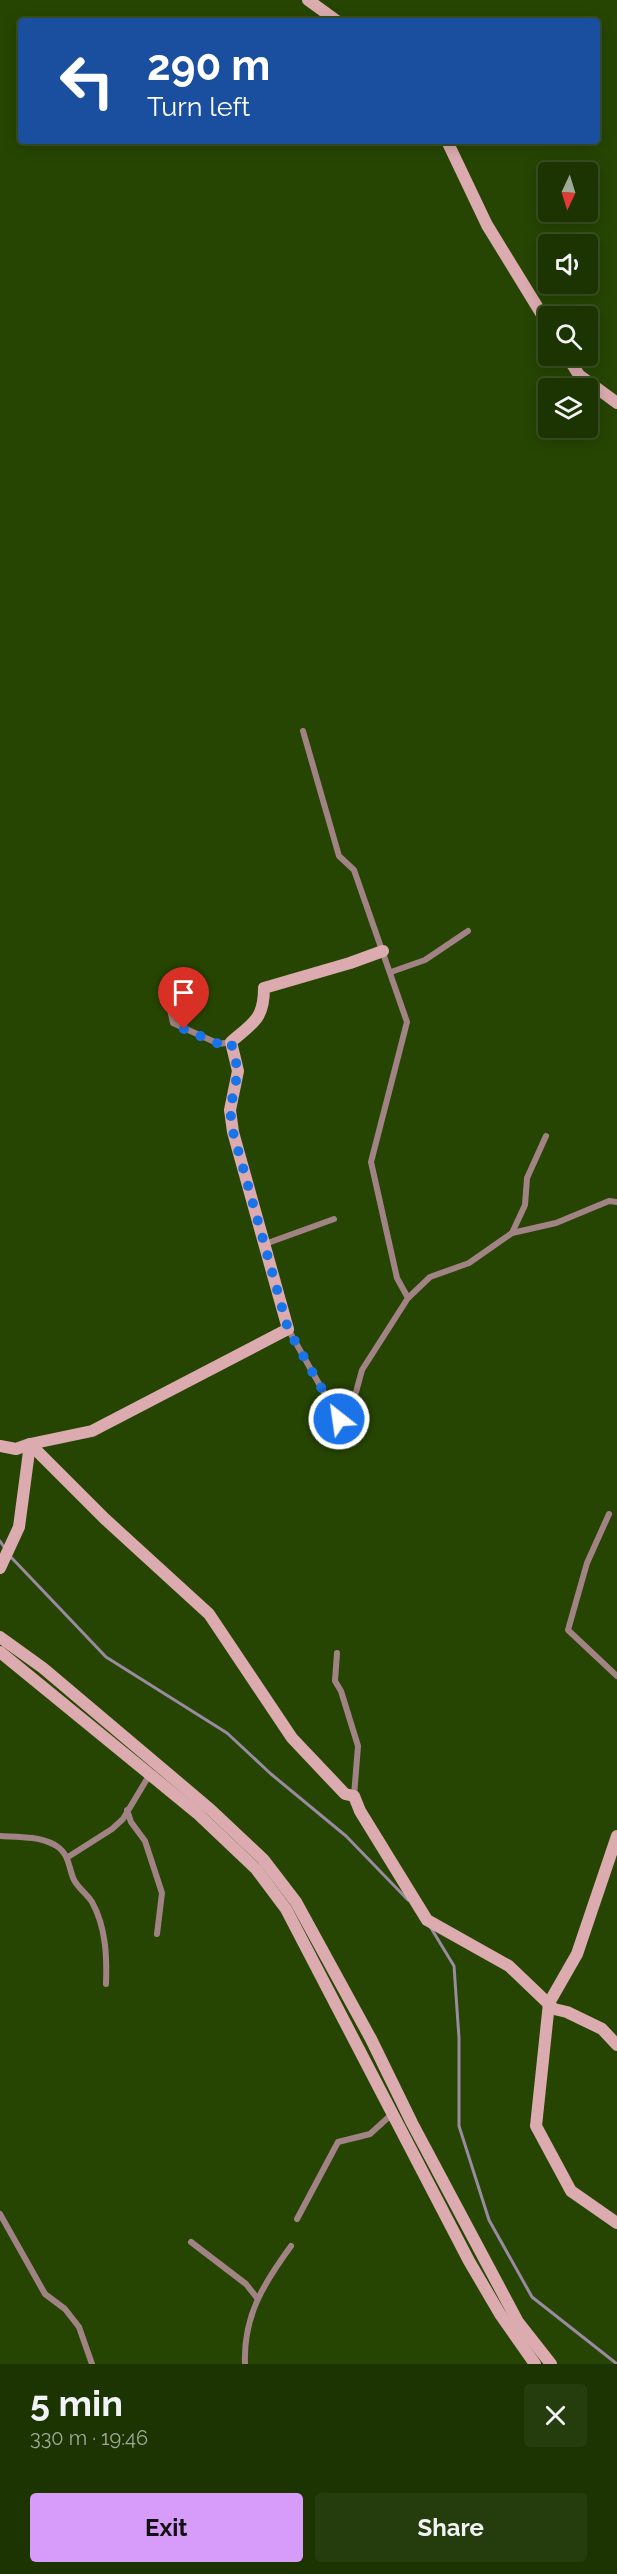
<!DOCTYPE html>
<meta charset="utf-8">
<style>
body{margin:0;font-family:Raleway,sans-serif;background:#253c0c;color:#f1f3f6;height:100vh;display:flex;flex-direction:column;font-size:22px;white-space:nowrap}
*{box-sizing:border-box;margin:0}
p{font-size:20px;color:#a0aa99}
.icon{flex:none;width:33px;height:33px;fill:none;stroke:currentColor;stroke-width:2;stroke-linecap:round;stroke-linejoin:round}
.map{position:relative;height:2364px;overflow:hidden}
.drawer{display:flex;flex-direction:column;background:#1c3402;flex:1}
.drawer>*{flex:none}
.banner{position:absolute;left:18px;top:18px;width:582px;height:126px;border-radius:6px;box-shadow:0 3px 15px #0003,0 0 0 2px #3a4f24;background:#1a4fa0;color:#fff;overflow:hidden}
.needle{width:39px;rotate:184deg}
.buttons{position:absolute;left:538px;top:162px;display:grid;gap:12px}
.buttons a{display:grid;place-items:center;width:60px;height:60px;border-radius:6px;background:#1c3402;box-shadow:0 3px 15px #0003,0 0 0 2px #3a4f24;font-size:30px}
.pin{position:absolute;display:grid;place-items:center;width:51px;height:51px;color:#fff;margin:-62px -26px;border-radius:50% 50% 50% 0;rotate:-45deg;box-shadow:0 0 6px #0007}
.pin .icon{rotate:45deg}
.me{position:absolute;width:66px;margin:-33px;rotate:330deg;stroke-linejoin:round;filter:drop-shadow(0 0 4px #0008)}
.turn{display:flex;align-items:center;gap:21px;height:126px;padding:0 30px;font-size:27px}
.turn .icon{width:78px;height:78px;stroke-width:2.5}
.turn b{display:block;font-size:42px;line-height:51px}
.round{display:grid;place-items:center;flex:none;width:63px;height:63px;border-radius:6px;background:#253c0c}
.summary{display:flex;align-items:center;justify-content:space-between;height:102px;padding:0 30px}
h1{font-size:36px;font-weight:700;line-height:45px}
.button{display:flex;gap:12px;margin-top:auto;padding:12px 30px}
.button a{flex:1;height:69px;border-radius:6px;background:#d79bf9;color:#111;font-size:24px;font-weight:700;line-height:69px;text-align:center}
.button a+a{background:#253c0c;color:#f1f3f6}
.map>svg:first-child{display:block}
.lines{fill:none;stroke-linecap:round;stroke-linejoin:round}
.stream{stroke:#9a8aa2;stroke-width:3}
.street{stroke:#a28385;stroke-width:6}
.secondary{stroke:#dbabaf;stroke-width:12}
.route{stroke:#1a73e8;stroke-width:10;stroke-dasharray:0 18}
</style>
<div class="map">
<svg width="617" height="2364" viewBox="0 0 617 2364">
<rect width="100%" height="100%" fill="#264502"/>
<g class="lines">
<g class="stream">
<polyline points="0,1541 6,1550"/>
<polyline points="9,1555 106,1657 227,1733 271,1774 346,1836 408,1900"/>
<polyline points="431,1928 454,1966 459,2038 459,2126 489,2220 532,2297 617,2364"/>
</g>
<g class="street">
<polyline points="391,972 425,960 468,931"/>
<polyline points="169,1005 173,1023 219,1044 231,1042"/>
<polyline points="512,1233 525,1205 527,1178 546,1136"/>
<polyline points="265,1244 334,1219"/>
<polyline points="408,1298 430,1277 469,1263 512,1233 556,1223 609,1201 617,1202"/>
<polyline points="288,1329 339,1419 356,1392 362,1370 408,1298 397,1278 371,1162 407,1022 354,870 339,856 303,731"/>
<polyline points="609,1514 587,1563 568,1630 617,1676"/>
<polyline points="337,1653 335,1681 341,1691 358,1746 354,1796"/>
<polyline points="127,1810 131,1822 145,1841 162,1893 157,1934"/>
<path d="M0,1836C19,1837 38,1836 55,1845C70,1854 68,1867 74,1880C79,1889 87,1894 92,1902C106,1927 107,1957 106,1984"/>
<polyline points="68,1857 112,1829 123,1819 150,1774"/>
<polyline points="0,2214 45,2294 65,2309 79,2327 92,2364"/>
<polyline points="297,2219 338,2142 370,2134 392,2114"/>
<polyline points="191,2242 246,2284 257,2298"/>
<path d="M245,2364C243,2316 264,2283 291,2246"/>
</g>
<g class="secondary">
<polyline points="308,0 337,21"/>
<polyline points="447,141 487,225 549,326"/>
<polyline points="567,356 579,375 617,403"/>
<path d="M383,951L350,963L264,988C264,1019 253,1023 231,1042L238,1071L230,1110L233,1132L288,1329L92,1431L30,1444L105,1519L209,1614L292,1738L345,1794L354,1796L360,1811L427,1920L509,1966L554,2009L567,2012L602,2029L617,2045"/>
<polyline points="0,1446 16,1449 30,1444 19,1527 0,1568"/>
<polyline points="0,1637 43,1668 211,1810 263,1859 296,1902 371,2039 412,2123 518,2322 551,2364"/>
<polyline points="0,1652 197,1813 256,1869 286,1909 469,2261 500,2314 535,2364"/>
<polyline points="617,1836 577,1954 549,2003 536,2126 571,2191 617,2223"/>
</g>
</g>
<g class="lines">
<polyline class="route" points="184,1029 219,1044 231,1042 238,1071 230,1110 233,1132 288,1329 339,1419"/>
</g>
</svg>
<div class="buttons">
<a><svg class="needle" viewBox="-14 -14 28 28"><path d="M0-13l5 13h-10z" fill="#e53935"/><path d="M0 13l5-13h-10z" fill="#a0aa99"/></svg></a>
<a><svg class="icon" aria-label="sound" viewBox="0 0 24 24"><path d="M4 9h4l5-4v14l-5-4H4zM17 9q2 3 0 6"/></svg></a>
<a><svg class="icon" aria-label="search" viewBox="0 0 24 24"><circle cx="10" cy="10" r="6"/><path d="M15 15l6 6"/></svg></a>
<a><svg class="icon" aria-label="layers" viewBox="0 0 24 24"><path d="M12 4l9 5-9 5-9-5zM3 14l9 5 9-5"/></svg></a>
</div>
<div class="pin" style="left:184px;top:1029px;background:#d93025"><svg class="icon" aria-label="arrive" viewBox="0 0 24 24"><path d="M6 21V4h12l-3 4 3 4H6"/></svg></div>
<svg class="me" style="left:339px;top:1419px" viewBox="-20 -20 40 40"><circle r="17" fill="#1a73e8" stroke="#fff" stroke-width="3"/><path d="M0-11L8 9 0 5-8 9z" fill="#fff"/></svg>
<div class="banner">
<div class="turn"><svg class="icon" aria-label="left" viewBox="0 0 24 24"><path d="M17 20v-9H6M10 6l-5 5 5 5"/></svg><div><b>290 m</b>Turn left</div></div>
</div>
</div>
<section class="drawer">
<div class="summary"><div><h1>5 min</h1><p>330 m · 19:46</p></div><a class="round"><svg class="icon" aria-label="close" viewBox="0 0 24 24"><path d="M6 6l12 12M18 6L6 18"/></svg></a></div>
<div class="button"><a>Exit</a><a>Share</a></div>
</section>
